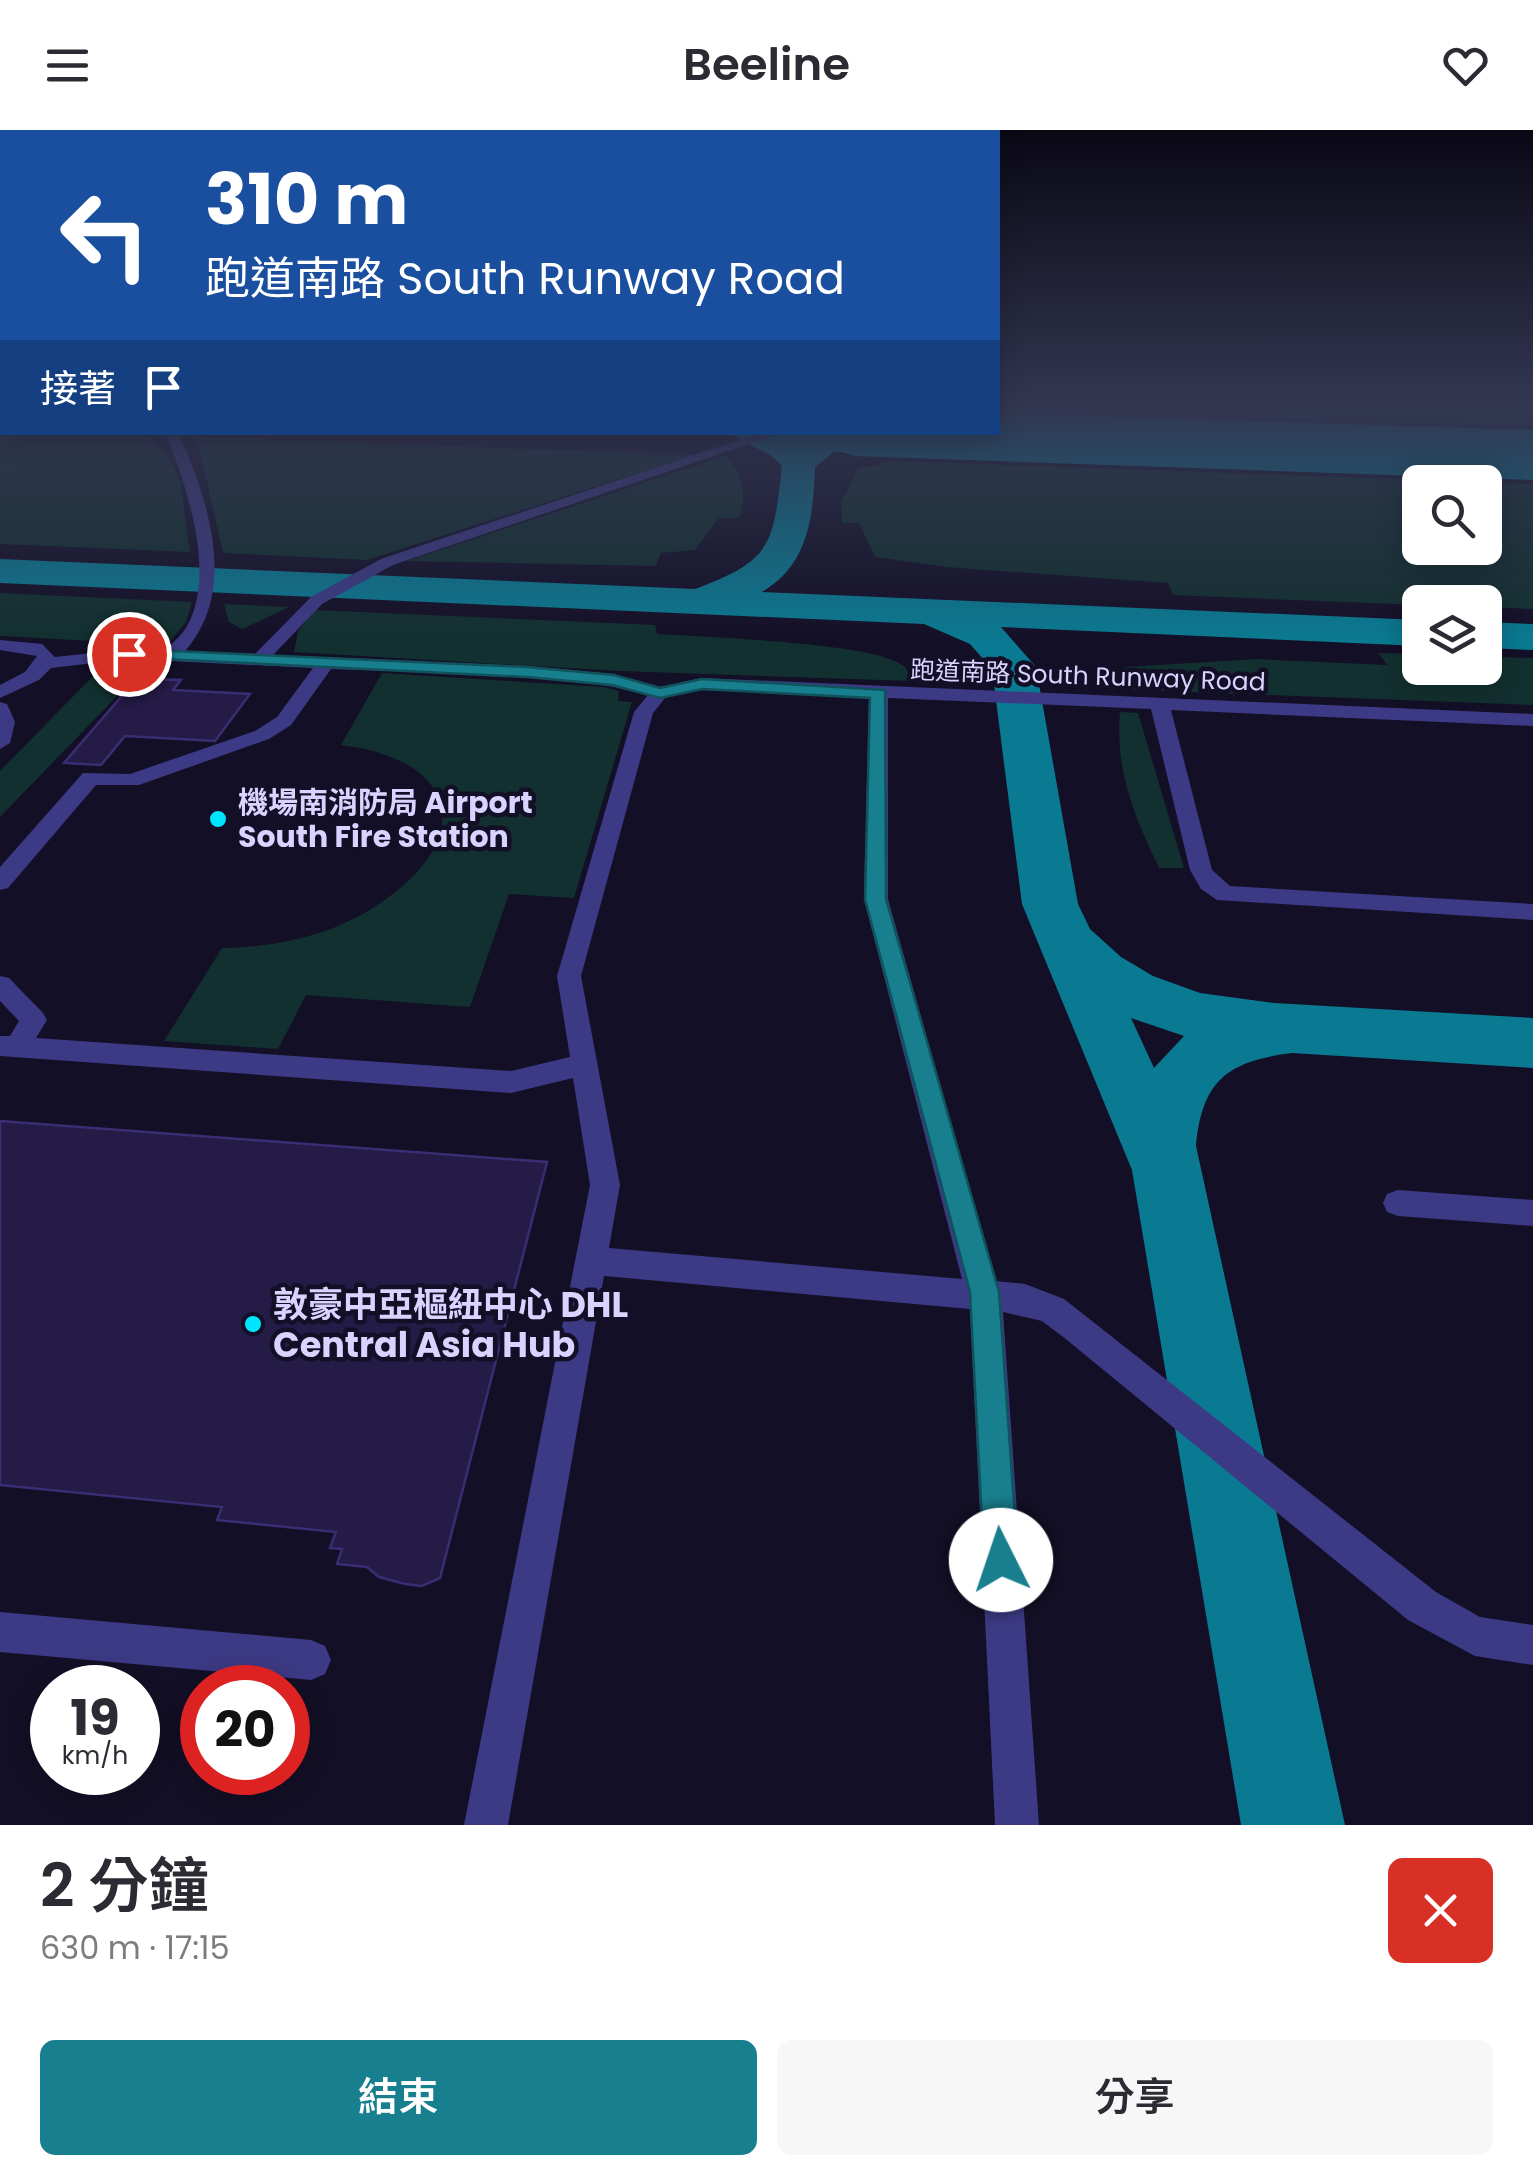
<!DOCTYPE html>
<html lang="zh-TW">
<meta charset="utf-8">
<style>
body{margin:0;font-family:Poppins,"Noto Sans TC",sans-serif;background:#f7f7f7;color:#2b2b33;height:100vh;display:flex;flex-direction:column;font-size:38px;white-space:nowrap}
*{box-sizing:border-box;margin:0}
p{font-size:32px;color:#7c7c81}
.icon{flex:none;width:55px;height:55px;fill:none;stroke:currentColor;stroke-width:2;stroke-linecap:round;stroke-linejoin:round}
.map{position:relative;height:1695px;overflow:hidden}
.details{display:flex;flex-direction:column;background:#fff;flex:1}
.details>*{flex:none}
.guide{position:absolute;left:0px;top:0px;width:1000px;height:305px;box-shadow:0 5px 25px #0003;background:#1a4fa0;color:#fff;overflow:hidden}
.fabs{position:absolute;left:1402px;top:335px;display:grid;gap:20px}
.fabs a{display:grid;place-items:center;width:100px;height:100px;border-radius:15px;background:#fff;box-shadow:0 5px 25px #0003;font-size:50px}
.speed{position:absolute;left:30px;top:1535px;display:flex;gap:20px;font-size:50px;font-weight:700;text-align:center}
.speed>*{display:grid;place-content:center;width:130px;height:130px;border-radius:50%;background:#fff;box-shadow:0 5px 25px #0003;line-height:1}
.speed small{font-size:25px;font-weight:400}
.speed .limit{border:15px solid #d22;background:#fff;color:#111}
.pin{position:absolute;display:grid;place-items:center;width:85px;height:85px;color:#fff;margin:-42px;border:5px solid #fff;border-radius:50%;box-shadow:0 2px 10px #0007}
.me{position:absolute;width:110px;margin:-55px;rotate:356deg;stroke-linejoin:round;filter:drop-shadow(0 0 8px #0008)}
.turn{display:flex;align-items:center;gap:35px;height:210px;padding:0 40px;font-size:45px}
.turn .icon{width:130px;height:130px;stroke-width:2.5}
.turn b{display:block;font-size:70px;line-height:85px}
.then{display:flex;align-items:center;height:95px;padding:0 40px;background:#0003;gap:20px;font-size:38px}
.round{display:grid;place-items:center;flex:none;width:105px;height:105px;border-radius:15px;background:#f7f7f7}
.summary{display:flex;align-items:center;justify-content:space-between;height:170px;padding:0 40px}
h1{font-size:60px;font-weight:600;line-height:75px}
.action{display:flex;gap:20px;margin-top:auto;padding:20px 40px}
.action a{flex:1;height:115px;border-radius:15px;background:#187f8f;color:#fff;font-size:40px;font-weight:600;line-height:115px;text-align:center}
.action a+a{background:#f7f7f7;color:#2b2b33}
header{display:flex;justify-content:space-between;align-items:center;height:130px;padding:0 40px;background:#fff;font-size:45px;font-weight:600}
.map>svg:first-child{display:block}
.green{fill:#12302f;fill-rule:evenodd}
.lines{fill:none;stroke-linecap:round;stroke-linejoin:round}
.taxiway{fill:#0a7a92;fill-rule:evenodd}
.runway{fill:#0a7a92;fill-rule:evenodd}
.building{fill:#241b47;stroke:#3b2d73;stroke-width:2.5}
.minor{fill:#3d3a85;fill-rule:evenodd}
.route{fill:#187f8f;stroke:#10535d;stroke-width:2.5}
.poi-dot{fill:#00e5ff;stroke:#130f26;stroke-width:4}
.labels{text-anchor:middle;dominant-baseline:central;stroke-width:9;stroke-linejoin:round;paint-order:stroke}
.far-street-label{font-size:25px;fill:#d9d4ff;stroke:#130f26}
.poi-label{font-size:30px;font-weight:bold;fill:#d9d4ff;stroke:#130f26;text-anchor:start}
.near-poi-label{font-size:35px;font-weight:bold;fill:#d9d4ff;stroke:#130f26;text-anchor:start}
</style>
<header><svg class="icon" aria-label="menu" viewBox="0 0 24 24"><path d="M4 6h16M4 12h16M4 18h16"/></svg>Beeline<svg class="icon" aria-label="heart" viewBox="0 0 24 24"><path d="M12 20l-8-8c-3-5 5-10 8-4 3-6 11-1 8 4z"/></svg></header>
<div class="map">
<svg width="1533" height="1695" viewBox="0 0 1533 1695">
<rect width="100%" height="100%" fill="#130f26"/>
<g class="green">
<polygon points="998,275 1533,275 1533,295 998,283"/>
<polygon points="0,302 145,306 168,326 180,351 190,422 0,414"/>
<polygon points="197,307 694,325 367,430 223,423"/>
<path d="M726,326C743,341 747,367 739,388H719L695,420L661,423L656,436L407,431Z"/>
<path d="M892,331L1533,354V479L1485,477V472L1420,475L1173,465L1168,453L947,437L875,427L859,393H842L841,372L858,339ZM1420,352H1485V418H1420Z"/>
<polygon points="0,463 192,472 186,492 167,515 0,506"/>
<polygon points="224,474 289,477 242,499 229,492"/>
<path d="M314,480L655,495L657,504C700,507 879,512 905,537C908,541 910,546 912,551L619,541L294,522L298,501Z"/>
<polygon points="1378,523 1420,524 1420,538 1485,538 1485,527 1533,528 1533,575 1110,559 1109,544 1126,537 1256,529 1387,535"/>
<polygon points="125,530 152,530 0,687 0,641 101,538"/>
<path d="M382,543L603,557L619,561L618,571L632,572L574,768L509,764L470,877L306,865L278,919L164,911L222,818C276,817 330,806 376,776C475,712 463,630 341,615Z"/>
<path d="M1120,582L1138,583L1184,738H1159C1134,686 1115,641 1120,582Z"/>
</g>
<g class="lines">
<g class="taxiway">
<rect x="0" y="275" width="2" height="16"/>
<path d="M732,302L911,304L895,314L834,322L815,337C813,387 809,434 762,462L1420,490V516L1001,497L1036,537L1078,774L1090,799L1121,827L1153,846L1200,863L1274,873L1533,888V938L1292,923C1228,931 1202,950 1196,1016L1345,1695H1241L1132,1040L1022,774L992,539L970,514L924,494L0,453V429L695,459C772,430 773,416 782,336C766,317 745,318 732,302ZM1131,888L1184,906L1154,938Z"/>
<polygon points="1533,308 1533,328 1416,331 1404,328 1400,321 1404,314 1416,311"/>
<polygon points="1485,492 1533,494 1533,520 1485,518"/>
</g>
<polygon class="runway" points="998,283 1533,300 1533,350 856,326 828,319 816,302 998,302"/>
</g>
<g class="building">
<polygon points="147,549 181,550 173,560 250,564 215,611 125,606 101,635 64,633 132,554"/>
<polygon points="0,991 547,1032 440,1448 422,1456 405,1454 379,1447 367,1437 337,1434 342,1419 330,1418 336,1402 217,1390 222,1377 0,1355"/>
</g>
<g class="lines">
<g class="minor">
<path d="M165,302H178C208,369 239,460 185,521L255,524L311,467L381,429L763,302H784L393,435L322,474L273,525L527,536L613,544L660,557L702,548L1533,584V596L1171,580L1212,740L1230,756L1533,774V790L1217,770L1201,759L1190,740L1151,579L888,568V769L995,1151L1025,1154L1064,1169L1436,1462L1480,1487L1533,1495V1535L1475,1526L1408,1490L1067,1210L1042,1191L1003,1182L1039,1695H995L970,1179L604,1146L508,1695H464L590,1055L573,948L511,963L0,926V906H10L19,891L0,871V846L9,848L43,883L47,890L36,908L511,941L570,927L557,846L634,582L648,565C547,537 435,543 331,539L291,595L269,609L139,655H96L8,758L0,760V737L83,643L130,644L255,601L277,587L313,538L129,529L51,538L39,550L0,568V555L25,542L37,526L0,520V510L42,514L55,527L129,519L166,520C173,512 182,505 187,496C217,444 186,353 165,302ZM702,560L869,567L864,769L962,1149L609,1118L620,1055L581,846L653,583L666,567Z"/>
<polygon points="0,572 7,574 15,592 10,613 0,619"/>
<polygon points="1398,1060 1533,1070 1533,1096 1398,1086 1387,1082 1383,1073 1387,1064"/>
<polygon points="0,1482 311,1510 325,1516 331,1530 325,1544 311,1550 0,1522"/>
</g>
</g>
<linearGradient id="sky" x2="0" y2="1"><stop stop-color="#0a0815"/><stop offset="0.54" stop-color="#333752"/><stop offset="1" stop-color="#333752" stop-opacity="0"/></linearGradient>
<rect width="1533" height="512" fill="url(#sky)"/>
<polygon class="route" points="129,519 527,537 614,545 660,558 702,549 885,560 886,769 999,1162 1018,1430 1013,1442 1001,1447 989,1442 984,1430 970,1162 865,769 870,568 702,559 660,568 612,555 527,547 123,527 123,521"/>
<g class="poi-dot">
<circle cx="218" cy="689" r="10"/>
<circle cx="253" cy="1194" r="10"/>
</g>
<g class="labels">
<g class="far-street-label">
<text transform="translate(1088 546) rotate(2)">跑道南路 South Runway Road</text>
</g>
<g class="poi-label">
<text x="238" y="672">機場南消防局 Airport<tspan x="238" dy="34">South Fire Station</tspan></text>
</g>
<g class="near-poi-label">
<text x="273" y="1174">敦豪中亞樞紐中心 DHL<tspan x="273" dy="40">Central Asia Hub</tspan></text>
</g>
</g>
</svg>
<div class="fabs">
<a><svg class="icon" aria-label="search" viewBox="0 0 24 24"><circle cx="10" cy="10" r="6"/><path d="M15 15l6 6"/></svg></a>
<a><svg class="icon" aria-label="layers" viewBox="0 0 24 24"><path d="M12 4l9 5-9 5-9-5zM3 14l9 5 9-5"/></svg></a>
</div>
<div class="speed"><div>19<small>km/h</small></div><div class="limit">20</div></div>
<div class="pin" style="left:129px;top:524px;background:#d93025"><svg class="icon" aria-label="arrive" viewBox="0 0 24 24"><path d="M6 21V4h12l-3 4 3 4H6"/></svg></div>
<svg class="me" style="left:1001px;top:1430px" viewBox="-20 -20 40 40"><circle r="19" fill="#fff"/><path d="M0-13L10 11 0 6-10 11z" fill="#187f8f"/></svg>
<div class="guide">
<div class="turn"><svg class="icon" aria-label="left" viewBox="0 0 24 24"><path d="M17 20v-9H6M10 6l-5 5 5 5"/></svg><div><b>310 m</b>跑道南路 South Runway Road</div></div>
<div class="then">接著<svg class="icon" aria-label="arrive" viewBox="0 0 24 24"><path d="M6 21V4h12l-3 4 3 4H6"/></svg></div>
</div>
</div>
<section class="details">
<div class="summary"><div><h1>2 分鐘</h1><p>630 m · 17:15</p></div><a class="round" style="background:#d93025;color:#fff"><svg class="icon" aria-label="close" viewBox="0 0 24 24"><path d="M6 6l12 12M18 6L6 18"/></svg></a></div>
<div class="action"><a>結束</a><a>分享</a></div>
</section>
